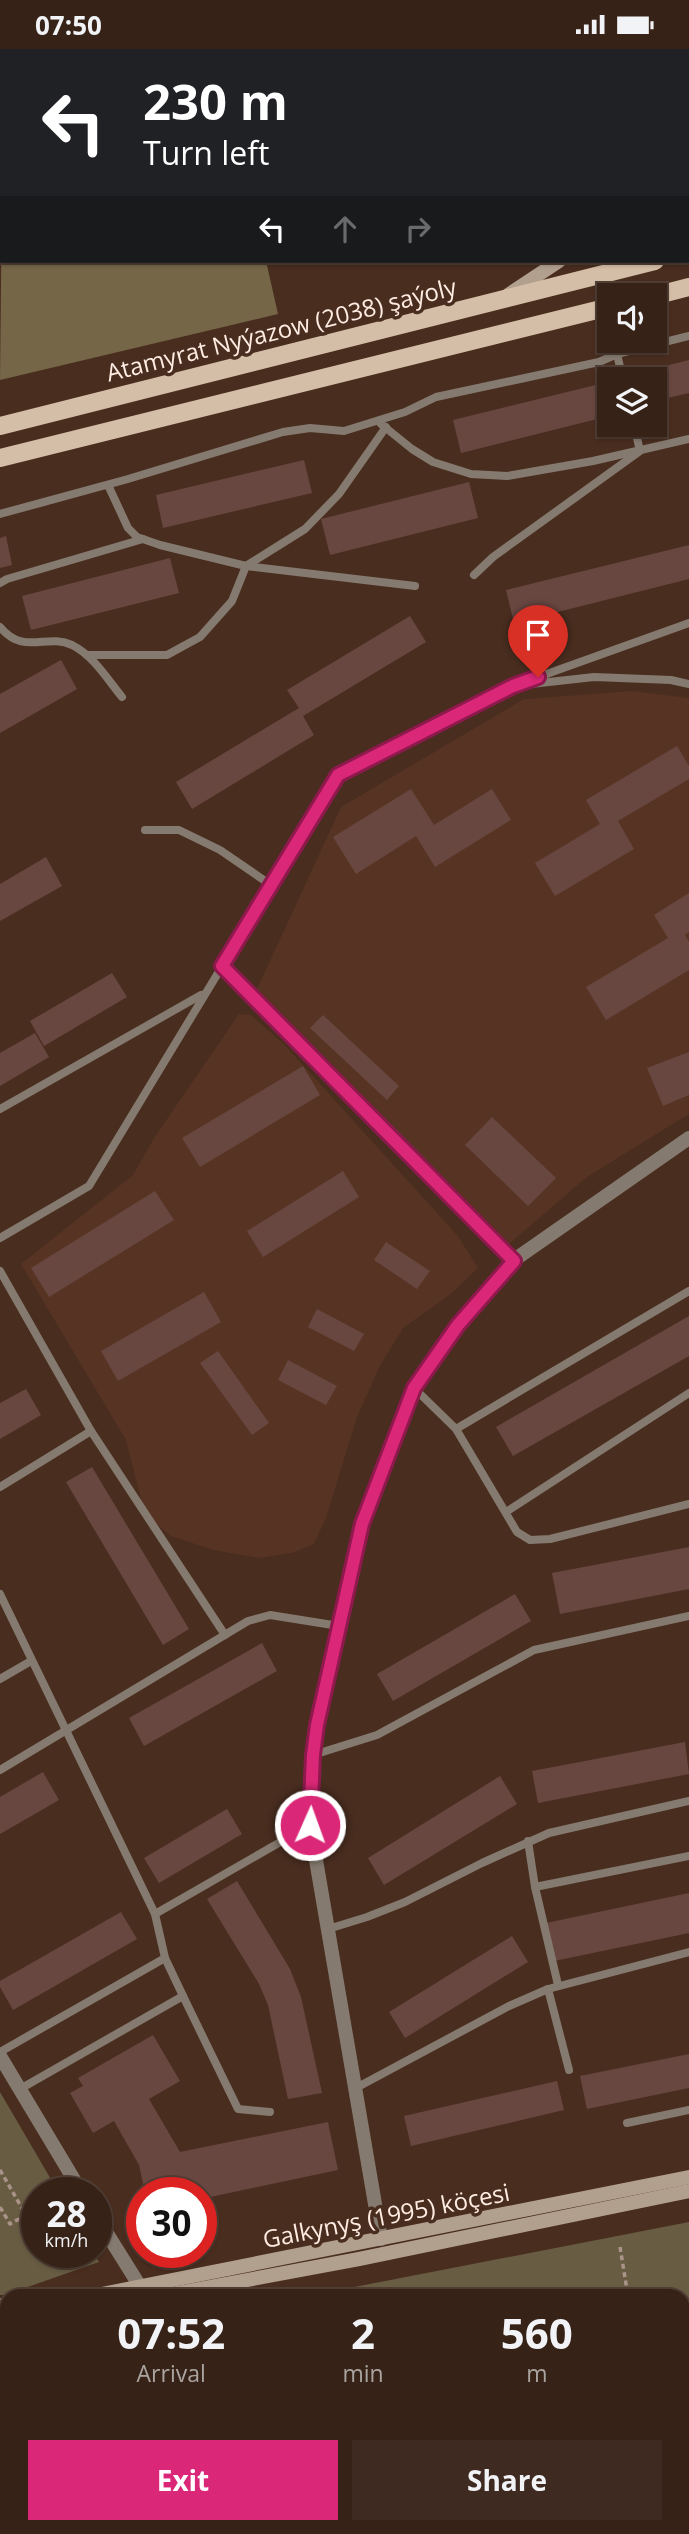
<!DOCTYPE html>
<meta charset="utf-8">
<style>
body{margin:0;font-family:"Open Sans",sans-serif;background:#3e2a20;color:#f1f3f6;height:100vh;display:flex;flex-direction:column;font-size:26px;white-space:nowrap}
*{box-sizing:border-box;margin:0}
p{font-size:23px;color:#aaa4a1}
.icon{flex:none;width:38px;height:38px;fill:none;stroke:currentColor;stroke-width:2;stroke-linecap:round;stroke-linejoin:round}
.map{position:relative;flex:1;overflow:hidden}
.sheet{position:absolute;left:0px;top:2240px;width:690px;height:245px;display:flex;flex-direction:column;background:#372217;border-radius:21px 21px 0 0;box-shadow:0 2px 5px #0004,0 0 0 2px #513f36}
.sheet>*{flex:none}
.banner{position:absolute;left:0px;top:0px;width:690px;height:214px;box-shadow:0 2px 5px #0004,0 0 0 2px #513f36;background:#202124;color:#fff;overflow:hidden}
.buttons{position:absolute;left:597px;top:234px;display:grid;gap:14px}
.buttons a{display:grid;place-items:center;width:70px;height:70px;border-radius:0px;background:#372217;box-shadow:0 2px 5px #0004,0 0 0 2px #513f36;font-size:35px}
.speed{position:absolute;left:21px;top:2128px;display:flex;gap:14px;font-size:35px;font-weight:700;text-align:center}
.speed>*{display:grid;place-content:center;width:91px;height:91px;border-radius:50%;background:#372217;box-shadow:0 2px 5px #0004,0 0 0 2px #513f36;line-height:1}
.speed small{font-size:18px;font-weight:400}
.speed .limit{border:10px solid #d22;background:#fff;color:#111}
.pin{position:absolute;display:grid;place-items:center;width:60px;height:60px;color:#fff;margin:-72px -30px;border-radius:50% 50% 50% 0;rotate:-45deg;box-shadow:0 0 7px #0007}
.pin .icon{rotate:45deg}
.me{position:absolute;width:77px;margin:-38px;rotate:2deg;stroke-linejoin:round;filter:drop-shadow(0 0 5px #0008)}
.turn{display:flex;align-items:center;gap:24px;height:147px;padding:0 28px;font-size:32px}
.turn .icon{width:91px;height:91px;stroke-width:2.5}
.turn b{display:block;font-size:49px;line-height:60px}
.lanes{display:flex;align-items:center;height:66px;padding:0 28px;background:#0003;justify-content:center;gap:35px;direction:ltr}
.lanes .off{opacity:.35}
.eta{display:flex;justify-content:space-evenly;align-items:center;height:119px;text-align:center}
.eta b{font-size:42px;font-weight:700;line-height:49px}
.primary-button{display:flex;gap:14px;margin-top:auto;padding:14px 28px}
.primary-button a{flex:1;height:80px;border-radius:0px;background:#db2777;color:#fff;font-size:28px;font-weight:700;line-height:80px;text-align:center}
.primary-button a+a{background:#3e2a20;color:#f1f3f6}
.status{display:flex;justify-content:space-between;align-items:center;height:49px;padding:0 35px;background:#372217;direction:ltr}
.status svg{height:19px;fill:currentColor}
.map>svg:first-child{display:block}
.built{fill:#563322}
.green{fill:#685c43}
.forest{fill:#756648}
.building{fill:#694741}
.lines{fill:none;stroke-linecap:round;stroke-linejoin:round}
.path{stroke:#aa9388;stroke-width:3.5;stroke-dasharray:5 3.5;stroke-linecap:butt}
.service{stroke:#857a6f;stroke-width:8}
.minor{stroke:#857a6f;stroke-width:14}
.tertiary{stroke:#857a6f;stroke-width:14}
.secondary{stroke:#b2a08f;stroke-width:14}
.primary{stroke:#d5bea7;stroke-width:18}
.route-casing{stroke:#8e194d;stroke-width:18}
.route{stroke:#db2777;stroke-width:12}
.labels{text-anchor:middle;dominant-baseline:central;stroke-width:7;stroke-linejoin:round;paint-order:stroke}
.street-label{font-size:24px;fill:#ffece3;stroke:#492d1f}
</style>
<div class="status"><b>07:50</b><svg viewBox="0 0 49 12"><path d="M0 12V9h3v3zM5 12V6h3v6zM10 12V3h3v9zM15 12V0h3v12zM26 1h20v11H26zM47 4h2v5h-2z"/></svg></div>
<div class="map">
<svg width="689" height="2485" viewBox="0 0 689 2485">
<rect width="100%" height="100%" fill="#492d1f"/>
<g class="built">
<polygon points="632,642 689,649 689,1065 587,1128 509,1195 257,940 341,758 524,650"/>
<polygon points="239,965 251,966 283,994 458,1187 478,1219 452,1244 403,1279 380,1317 357,1368 326,1469 314,1495 292,1504 259,1509 213,1501 171,1487 145,1466 126,1391 21,1215 133,1126 154,1089"/>
</g>
<g class="green">
<polygon points="0,2043 59,2144 37,2144 37,2203 93,2203 99,2213 5,2246 0,2246"/>
<polygon points="689,2173 689,2485 110,2485 105,2478 682,2478 682,2247 308,2247"/>
</g>
<polygon class="forest" points="2,141 2,212 266,212 278,265 0,331"/>
<g class="building">
<polygon points="689,311 689,344 654,352 654,331 627,331 626,327"/>
<polygon points="604,334 609,367 461,404 453,371"/>
<polygon points="304,411 312,444 163,479 156,446"/>
<polygon points="469,433 478,469 330,506 321,470"/>
<polygon points="6,487 12,516 0,519 0,489"/>
<polygon points="689,496 689,530 514,574 506,541"/>
<polygon points="170,509 179,544 31,581 22,547"/>
<polygon points="410,567 426,593 303,667 314,686 192,760 176,733 299,659 287,641"/>
<polygon points="61,611 77,640 0,684 0,645"/>
<polygon points="677,697 689,717 689,730 618,772 634,800 555,847 535,814 600,775 586,751"/>
<polygon points="411,740 434,776 492,740 511,771 435,818 416,787 356,825 333,788"/>
<polygon points="46,808 62,837 0,872 0,835"/>
<polygon points="689,844 689,883 685,886 689,893 689,921 606,971 586,938 668,889 654,866"/>
<polygon points="112,924 127,948 44,997 30,972"/>
<polygon points="323,966 399,1037 387,1051 310,979"/>
<polygon points="35,984 49,1008 0,1037 0,1004"/>
<polygon points="689,1003 689,1046 663,1057 647,1019"/>
<polygon points="303,1017 320,1046 200,1118 182,1089"/>
<polygon points="492,1068 556,1129 528,1157 465,1096"/>
<polygon points="343,1122 359,1148 263,1208 247,1182"/>
<polygon points="155,1142 174,1171 49,1248 31,1219"/>
<polygon points="386,1193 430,1222 417,1240 374,1211"/>
<polygon points="204,1243 221,1273 118,1332 101,1302"/>
<polygon points="317,1260 364,1285 354,1302 308,1278"/>
<polygon points="689,1267 689,1307 513,1407 496,1378"/>
<polygon points="218,1302 269,1374 252,1386 200,1314"/>
<polygon points="288,1311 337,1337 326,1356 278,1331"/>
<polygon points="26,1340 41,1366 0,1390 0,1354"/>
<polygon points="92,1418 189,1580 163,1596 66,1433"/>
<polygon points="689,1498 689,1540 560,1565 552,1524"/>
<polygon points="515,1545 531,1572 393,1652 377,1625"/>
<polygon points="262,1594 277,1622 144,1697 129,1669"/>
<polygon points="685,1693 689,1725 538,1754 532,1722"/>
<polygon points="43,1723 59,1751 0,1785 0,1748"/>
<polygon points="500,1727 517,1755 384,1836 368,1809"/>
<polygon points="227,1760 242,1785 159,1834 144,1809"/>
<polygon points="237,1832 290,1920 301,1948 322,2044 288,2050 268,1956 259,1935 207,1850"/>
<polygon points="689,1844 689,1884 554,1912 546,1874"/>
<polygon points="121,1863 137,1890 13,1961 0,1938 0,1932"/>
<polygon points="512,1887 528,1913 405,1989 389,1963"/>
<polygon points="153,1986 180,2032 149,2050 180,2103 328,2073 338,2121 201,2150 201,2144 145,2144 139,2116 114,2072 93,2084 70,2044 83,2037 78,2029"/>
<polygon points="689,2005 689,2039 587,2060 580,2027"/>
<polygon points="557,2032 564,2061 411,2097 404,2067"/>
</g>
<g class="lines">
<g class="path">
<polyline points="0,2121 26,2166 10,2175 0,2158"/>
<polyline points="620,2198 628,2247"/>
<polyline points="6,2350 7,2348"/>
<polyline points="682,2352 689,2351"/>
</g>
<g class="service">
<polyline points="54,0 54,2"/>
<polyline points="185,0 186,2"/>
<polyline points="224,0 225,2"/>
<polyline points="123,2 130,0"/>
<polyline points="494,2 501,0"/>
<polyline points="0,32 2,32"/>
<polyline points="0,99 2,99"/>
<polyline points="617,305 623,331"/>
<polyline points="381,375 412,400 433,413 471,425 507,427 593,412 689,390"/>
<polyline points="108,436 128,479 137,488 160,496 246,517 415,537"/>
<polyline points="0,465 128,430 283,383 310,379 344,382 405,363 436,348 599,313 617,305 689,287"/>
<polyline points="474,526 493,508 640,402 634,376"/>
<polyline points="0,534 7,530 143,490"/>
<path d="M0,578C24,607 46,584 72,596C94,607 107,630 122,648"/>
<polyline points="87,606 167,606 200,588 232,552 246,517 305,480 339,445 386,378"/>
<polyline points="527,632 689,574"/>
<polyline points="145,781 179,781 220,801 271,836"/>
<polyline points="222,917 514,1211"/>
<polyline points="0,1060 201,946"/>
<polyline points="0,1189 89,1137 338,726 513,637 594,628 671,631 689,635"/>
<polyline points="0,1222 91,1382 225,1586"/>
<polyline points="414,1339 456,1380 517,1483 530,1491 550,1490 689,1455"/>
<polyline points="456,1380 689,1242"/>
<polyline points="0,1438 91,1382"/>
<polyline points="506,1463 689,1344"/>
<polyline points="0,1545 155,1865 165,1909 0,2003"/>
<polyline points="0,1630 31,1612"/>
<polyline points="313,1706 377,1686 534,1601 689,1567"/>
<polyline points="0,1721 248,1572 270,1566 339,1577"/>
<polyline points="528,1792 535,1838 558,1936"/>
<polyline points="535,1838 689,1807"/>
<polyline points="155,1865 310,1776"/>
<polyline points="328,1880 367,1868 405,1853 482,1814 549,1784 689,1752"/>
<polyline points="165,1909 183,1947"/>
<polyline points="548,1940 569,2021"/>
<polyline points="20,2040 183,1947 238,2060 270,2063"/>
<polyline points="354,2040 509,1957 548,1940 689,1903"/>
<polyline points="627,2074 689,2061"/>
</g>
<polyline class="minor" points="381,2190 310,1776 313,1706 317,1676 362,1475 414,1339 458,1276 514,1211 689,1089"/>
<g class="tertiary">
<polyline points="0,2007 82,2144"/>
<polyline points="96,2167 146,2247"/>
<polyline points="0,2256 7,2256"/>
<polyline points="0,2399 7,2412"/>
<polyline points="0,2438 7,2443"/>
<polyline points="44,2478 48,2485"/>
</g>
<g class="secondary">
<polyline points="649,0 649,2"/>
<polyline points="679,0 680,2"/>
<polyline points="688,15 689,17"/>
<polyline points="688,37 689,42"/>
<polyline points="508,246 559,212"/>
<polyline points="92,2247 689,2128"/>
<polyline points="162,2247 359,2210 689,2142"/>
<polyline points="0,2295 7,2291"/>
<polyline points="0,2318 7,2314"/>
</g>
<g class="primary">
<polyline points="688,204 689,204"/>
<polyline points="654,247 689,238"/>
<polyline points="0,377 655,212"/>
<polyline points="0,409 609,258"/>
</g>
</g>
<g class="lines">
<defs>
<polyline id="route" points="310,1776 313,1706 317,1676 362,1475 414,1339 458,1276 514,1212 222,917 338,726 513,637 538,628"/>
</defs>
<use href="#route" class="route-casing"/>
<use href="#route" class="route"/>
</g>
<g class="labels">
<g class="street-label">
<text transform="translate(281 280) rotate(-14)">Atamyrat Nyýazow (2038) şaýoly</text>
<text transform="translate(386 2166) rotate(-11)">Galkynyş (1995) köçesi</text>
</g>
</g>
</svg>
<div class="buttons">
<a><svg class="icon" aria-label="sound" viewBox="0 0 24 24"><path d="M4 9h4l5-4v14l-5-4H4zM17 9q2 3 0 6"/></svg></a>
<a><svg class="icon" aria-label="layers" viewBox="0 0 24 24"><path d="M12 4l9 5-9 5-9-5zM3 14l9 5 9-5"/></svg></a>
</div>
<div class="speed"><div>28<small>km/h</small></div><div class="limit">30</div></div>
<div class="pin" style="left:538px;top:628px;background:#d93025"><svg class="icon" aria-label="arrive" viewBox="0 0 24 24"><path d="M6 21V4h12l-3 4 3 4H6"/></svg></div>
<svg class="me" style="left:310px;top:1776px" viewBox="-20 -20 40 40"><circle r="17" fill="#db2777" stroke="#fff" stroke-width="3"/><path d="M0-11L8 9 0 5-8 9z" fill="#fff"/></svg>
<div class="banner">
<div class="turn"><svg class="icon" aria-label="left" viewBox="0 0 24 24"><path d="M17 20v-9H6M10 6l-5 5 5 5"/></svg><div><b>230 m</b>Turn left</div></div>
<div class="lanes"><svg class="icon" aria-label="left" viewBox="0 0 24 24"><path d="M17 20v-9H6M10 6l-5 5 5 5"/></svg><svg class="icon off" aria-label="ahead" viewBox="0 0 24 24"><path d="M12 20V5M6 11l6-6 6 6"/></svg><svg class="icon off" aria-label="right" viewBox="0 0 24 24"><path d="M7 20v-9h11M14 6l5 5-5 5"/></svg></div>
</div>
<section class="sheet">
<div class="eta">
<div><b>07:52</b><p>Arrival</p></div>
<div><b>2</b><p>min</p></div>
<div><b>560</b><p>m</p></div>
</div>
<div class="primary-button"><a>Exit</a><a>Share</a></div>
</section>
</div>
